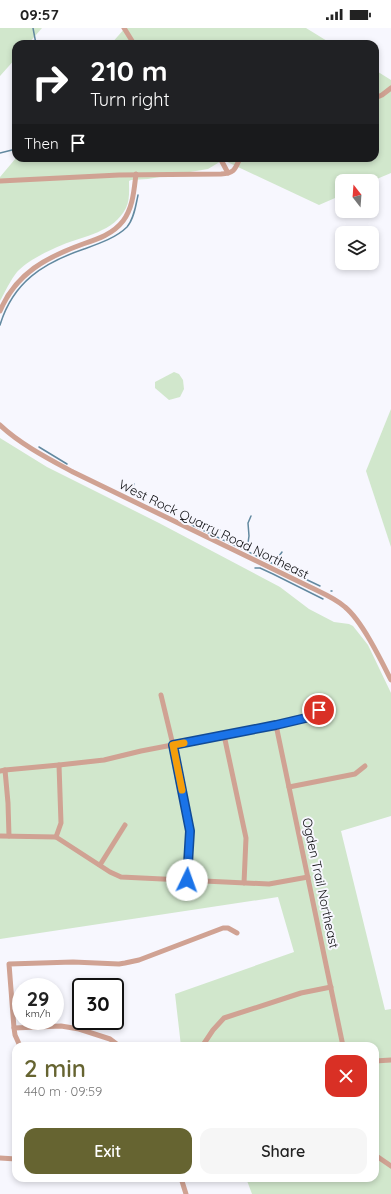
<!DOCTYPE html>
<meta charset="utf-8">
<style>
body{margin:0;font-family:Quicksand,sans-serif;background:#f6f6f6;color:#222;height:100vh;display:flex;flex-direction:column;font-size:15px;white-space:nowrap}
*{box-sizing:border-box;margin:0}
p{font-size:13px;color:#767676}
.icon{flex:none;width:22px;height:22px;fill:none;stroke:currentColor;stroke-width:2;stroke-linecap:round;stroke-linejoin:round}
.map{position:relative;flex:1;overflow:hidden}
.side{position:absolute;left:12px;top:1014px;width:367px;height:140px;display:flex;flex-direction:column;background:#fff;border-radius:12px;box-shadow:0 2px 6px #0003}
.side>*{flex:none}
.guide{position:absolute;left:12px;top:12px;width:367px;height:122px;border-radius:12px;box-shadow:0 2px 6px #0003;background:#202124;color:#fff;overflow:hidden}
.needle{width:26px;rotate:343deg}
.tools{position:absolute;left:335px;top:146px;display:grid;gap:8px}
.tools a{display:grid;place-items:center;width:44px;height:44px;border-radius:8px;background:#fff;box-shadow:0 2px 6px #0003;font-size:20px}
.speed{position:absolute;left:12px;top:950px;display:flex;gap:8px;font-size:20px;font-weight:700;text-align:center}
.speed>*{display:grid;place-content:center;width:52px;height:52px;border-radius:50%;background:#fff;box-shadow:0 2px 6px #0003;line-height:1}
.speed small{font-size:10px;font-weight:400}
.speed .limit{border:2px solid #111;border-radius:6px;background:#fff;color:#111}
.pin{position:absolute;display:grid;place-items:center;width:34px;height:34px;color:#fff;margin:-17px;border:2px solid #fff;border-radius:50%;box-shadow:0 1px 4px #0007}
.me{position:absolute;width:44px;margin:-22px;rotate:3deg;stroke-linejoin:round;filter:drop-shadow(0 0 3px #0008)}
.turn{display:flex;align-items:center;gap:14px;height:84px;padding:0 12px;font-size:18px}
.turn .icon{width:52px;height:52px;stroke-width:2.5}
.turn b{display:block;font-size:28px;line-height:34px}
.then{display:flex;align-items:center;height:38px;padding:0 12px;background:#0003;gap:8px;font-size:15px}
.round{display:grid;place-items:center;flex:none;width:42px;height:42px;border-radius:12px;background:#f6f6f6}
.summary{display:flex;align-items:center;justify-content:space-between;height:68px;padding:0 12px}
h1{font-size:24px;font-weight:600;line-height:30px;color:#666431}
.action{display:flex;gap:8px;margin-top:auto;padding:8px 12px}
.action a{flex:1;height:46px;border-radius:12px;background:#666431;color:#fff;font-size:16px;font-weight:600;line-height:46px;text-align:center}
.action a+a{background:#f6f6f6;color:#222}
.status{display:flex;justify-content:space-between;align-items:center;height:28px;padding:0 20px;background:#fff;direction:ltr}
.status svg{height:11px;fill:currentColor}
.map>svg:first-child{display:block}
.green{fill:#d1e7cc}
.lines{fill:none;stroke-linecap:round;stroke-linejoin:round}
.stream{stroke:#6289a0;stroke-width:1.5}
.minor{stroke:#d0a293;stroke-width:5}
.route-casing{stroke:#114b97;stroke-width:10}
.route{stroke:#1a73e8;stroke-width:7}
.slow{stroke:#f59e0b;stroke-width:7}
.labels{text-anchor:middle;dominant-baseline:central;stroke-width:4;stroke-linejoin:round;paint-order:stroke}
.street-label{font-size:13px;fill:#0b0b0e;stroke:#f7f7fe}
</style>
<div class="status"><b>09:57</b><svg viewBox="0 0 49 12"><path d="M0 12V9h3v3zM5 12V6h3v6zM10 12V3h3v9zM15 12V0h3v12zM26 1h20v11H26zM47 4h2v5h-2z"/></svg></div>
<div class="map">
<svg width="391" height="1166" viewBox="0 0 391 1166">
<rect width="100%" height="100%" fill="#f7f7fe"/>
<g class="green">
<polygon points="0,0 42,0 28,16 16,16 16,30 0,48"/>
<polygon points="125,0 306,0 332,16 111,16"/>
<path d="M375,42L391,52V145L372,153H342V167L319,177L223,132L208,141L148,151L131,152L129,153C129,161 130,172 126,180C114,204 84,208 62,217C48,223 28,232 17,244C11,251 5,264 0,273V149L16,130H375Z"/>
<polygon points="174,344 179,346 183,352 184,361 180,369 169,372 155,360 155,354"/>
<polygon points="391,381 391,519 366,443"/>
<polygon points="0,410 47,439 159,495 280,559 309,581 334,594 349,596 353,598 368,617 391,665 391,788 341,803 385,982 391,981 391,1166 252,1166 246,1150 375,1150 375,1018 181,1018 175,966 294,924 278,869 0,911"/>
</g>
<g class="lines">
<g class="stream">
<polyline points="33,0 36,16"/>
<polyline points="0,125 16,121"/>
<path d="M0,297C13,254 43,235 84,221C98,216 116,210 127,199C134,191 136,177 138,167"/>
<polyline points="39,419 67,436"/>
<polyline points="130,465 134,456"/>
<polyline points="192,497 320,558"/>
<polyline points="216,508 218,503 220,502"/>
<polyline points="247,522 249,508 248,495 251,488"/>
<polyline points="274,535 282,524"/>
<polyline points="255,540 260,540 273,546 323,571"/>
<polyline points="331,563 332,563"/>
</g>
<g class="minor">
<polyline points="124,0 134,16"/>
<polyline points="375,70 382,67 391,60"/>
<polyline points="220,130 228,145"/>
<path d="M0,153L119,147L221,146C235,145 235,141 240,130"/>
<path d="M0,283C16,245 47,229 83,216C98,211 113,206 123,193C133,180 134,162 136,146"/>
<path d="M0,397C20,416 49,431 73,444L310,559C322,565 335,570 345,579C362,593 381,632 391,652"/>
<polyline points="161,667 173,717 190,803 187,852"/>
<polyline points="276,697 343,1018"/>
<polyline points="224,707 246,810 244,855"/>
<polyline points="59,737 104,732 141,723 276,697 310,689 319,682"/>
<polyline points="5,742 59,737 61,795 56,809"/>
<polyline points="0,743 5,742 8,775 9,808"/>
<polyline points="289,759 355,746 365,738"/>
<polyline points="0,808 56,809 110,844 121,849 269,856 308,849"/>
<polyline points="100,837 125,797"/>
<polyline points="14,1000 61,998 79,1001 110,1011 118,1017"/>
<polyline points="20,1018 15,1007 14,1000 9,936 73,934 119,936 125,935 139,932 223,900 228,900 237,905"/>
<polyline points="205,1018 203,1017 213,1002 224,990 301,965 331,959"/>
<polyline points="375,1033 391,1032"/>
<polyline points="375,1127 391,1138"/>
<polyline points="0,1130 16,1131"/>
<polyline points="181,1150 186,1166"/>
</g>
</g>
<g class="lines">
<defs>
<polyline id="route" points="187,852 190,803 173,717 276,697 310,689 319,682"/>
</defs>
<use href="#route" class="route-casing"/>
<use href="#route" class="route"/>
<polyline class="slow" points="182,762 173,717 184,715"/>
</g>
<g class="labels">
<g class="street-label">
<text transform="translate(214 501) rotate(26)">West Rock Quarry Road Northeast</text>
<text transform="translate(321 855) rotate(78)">Ogden Trail Northeast</text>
</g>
</g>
</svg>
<div class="tools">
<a><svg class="needle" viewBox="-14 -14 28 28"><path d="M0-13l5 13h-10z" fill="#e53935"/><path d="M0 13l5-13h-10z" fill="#767676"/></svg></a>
<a><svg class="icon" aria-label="layers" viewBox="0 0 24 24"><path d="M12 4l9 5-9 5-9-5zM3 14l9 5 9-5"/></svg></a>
</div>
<div class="speed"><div>29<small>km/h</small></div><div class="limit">30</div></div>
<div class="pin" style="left:319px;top:682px;background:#d93025"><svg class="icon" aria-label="arrive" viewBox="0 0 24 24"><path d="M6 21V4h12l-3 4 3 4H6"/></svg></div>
<svg class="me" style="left:187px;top:852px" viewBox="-20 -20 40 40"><circle r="19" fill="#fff"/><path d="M0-13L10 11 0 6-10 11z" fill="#1a73e8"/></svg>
<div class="guide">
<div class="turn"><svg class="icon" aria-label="right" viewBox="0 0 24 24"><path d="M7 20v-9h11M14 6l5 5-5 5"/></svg><div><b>210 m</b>Turn right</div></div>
<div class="then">Then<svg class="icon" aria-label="arrive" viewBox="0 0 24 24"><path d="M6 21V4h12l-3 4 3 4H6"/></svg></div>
</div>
<section class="side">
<div class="summary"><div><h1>2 min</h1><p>440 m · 09:59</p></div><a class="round" style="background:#d93025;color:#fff"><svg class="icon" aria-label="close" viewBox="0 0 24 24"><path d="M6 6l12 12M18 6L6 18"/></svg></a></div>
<div class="action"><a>Exit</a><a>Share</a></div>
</section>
</div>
